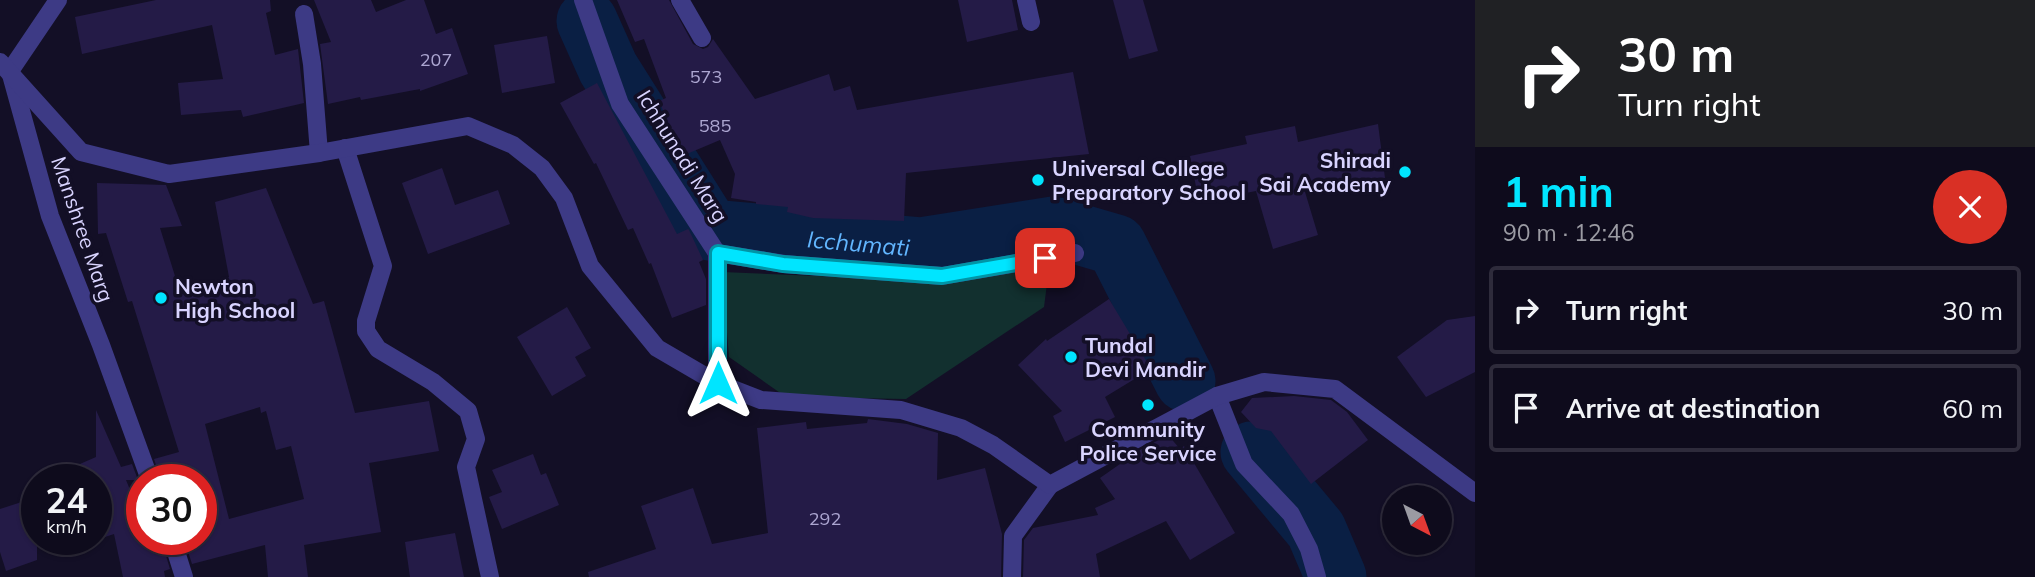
<!DOCTYPE html>
<meta charset="utf-8">
<style>
body{margin:0;font-family:Mulish,sans-serif;background:#171425;color:#f1f3f6;height:100vh;display:flex;flex-direction:column;font-size:26px;white-space:nowrap}
*{box-sizing:border-box;margin:0}
p{font-size:23px;color:#9b9ba3}
.icon{flex:none;width:38px;height:38px;fill:none;stroke:currentColor;stroke-width:2;stroke-linecap:round;stroke-linejoin:round}
.map{position:relative;flex:1;overflow:hidden}
.sheet{display:flex;flex-direction:column;background:#0e0b1c;width:560px}
.sheet>*{flex:none}
.guide{background:#202124;color:#fff;overflow:hidden}
.needle{width:46px;rotate:139deg}
.tools{position:absolute;left:1382px;top:485px;display:grid;gap:14px}
.tools a{display:grid;place-items:center;width:70px;height:70px;border-radius:50%;background:#0e0b1c;box-shadow:0 2px 5px #0004,0 0 0 2px #2e2b3b;font-size:35px}
.speed{position:absolute;left:21px;top:464px;display:flex;gap:14px;font-size:35px;font-weight:700;text-align:center}
.speed>*{display:grid;place-content:center;width:91px;height:91px;border-radius:50%;background:#0e0b1c;box-shadow:0 2px 5px #0004,0 0 0 2px #2e2b3b;line-height:1}
.speed small{font-size:18px;font-weight:400}
.speed .limit{border:10px solid #d22;background:#fff;color:#111}
.pin{position:absolute;display:grid;place-items:center;width:60px;height:60px;color:#fff;margin:-30px;border-radius:14px;box-shadow:0 4px 10px #0006}
.me{position:absolute;width:77px;margin:-38px;rotate:0deg;stroke-linejoin:round;filter:drop-shadow(0 0 5px #0008)}
.turn{display:flex;align-items:center;gap:24px;height:147px;padding:0 28px;font-size:32px}
.turn .icon{width:91px;height:91px;stroke-width:2.5}
.turn b{display:block;font-size:49px;line-height:60px}
.round{display:grid;place-items:center;flex:none;width:74px;height:74px;border-radius:37px;background:#171425}
.head{display:flex;align-items:center;justify-content:space-between;height:119px;padding:0 28px}
h1{font-size:42px;font-weight:700;line-height:52px;color:#00e5ff}
ul{padding:0;list-style:none}
li{display:flex;align-items:center;gap:21px;height:88px;margin:0 14px 10px;padding:0 14px;border:4px solid #2e2b3b;border-radius:7px}
li div{flex:1}
li b{display:block;font-size:26px}
li em{font-style:normal}
main{display:flex;flex:1;min-height:0}
.map>svg:first-child{display:block}
.green{fill:#12302f}
.lines{fill:none;stroke-linecap:round;stroke-linejoin:round}
.river{stroke:#0a1f44;stroke-width:61}
.building{fill:#241b47;fill-rule:evenodd}
.minor{stroke:#3d3a85;stroke-width:18}
.tertiary{stroke:#3d3a85;stroke-width:18}
.route-casing{stroke:#0095a6;stroke-width:18}
.route{stroke:#00e5ff;stroke-width:12}
.poi-dot{fill:#00e5ff;stroke:#130f26;stroke-width:2.5}
.labels{text-anchor:middle;dominant-baseline:central;stroke-width:7;stroke-linejoin:round;paint-order:stroke}
.number-label{font-size:18px;fill:#aca6d1}
.street-label{font-size:21px;fill:#d9d4ff;stroke:#130f26}
.poi-label{font-size:21px;font-weight:bold;fill:#d9d4ff;stroke:#130f26;text-anchor:start}
.water-label{font-size:23px;font-style:italic;fill:#62b6ff;stroke:#130f26}
</style>
<main>
<div class="map">
<svg width="1475" height="577" viewBox="0 0 1475 577">
<rect width="100%" height="100%" fill="#130f26"/>
<polygon class="green" points="1049,268 1044,307 906,399 786,397 729,357 722,272 941,281"/>
<g class="lines">
<g class="river">
<path id="s1" d="M587,21L608,68L710,230L921,248L1054,227L1116,245L1185,381"/>
<polyline points="1251,452 1316,530 1336,577"/>
</g>
</g>
<g class="building">
<polygon points="156,0 270,0 271,11 266,13 275,55 298,49 304,103 243,117 241,110 181,115 178,83 223,79 212,25 82,54 75,17"/>
<polygon points="314,0 371,0 376,12 406,0 424,0 436,34 452,28 468,74 420,91 420,89 361,100 360,97 328,104 320,44 331,42"/>
<polygon points="617,0 669,0 693,44 703,49 708,47 713,39 755,99 829,74 834,91 850,86 857,110 1073,72 1089,154 906,173 904,221 813,218 787,212 788,207 756,204 756,202 731,198 735,174 720,140 682,156 659,101 666,98 644,39 635,42"/>
<polygon points="958,0 1012,0 1018,30 967,42"/>
<polygon points="1113,0 1143,0 1158,51 1129,59"/>
<polygon points="547,36 555,83 502,93 494,45"/>
<polygon points="597,83 677,234 688,229 689,230 703,260 699,262 706,279 706,305 672,318 651,263 649,264 633,228 628,230 596,163 594,164 560,103"/>
<polygon points="1378,124 1385,178 1302,182 1318,235 1273,249 1256,191 1199,202 1190,156 1247,144 1245,136 1295,126 1298,142"/>
<polygon points="442,168 455,205 498,190 510,224 428,254 402,183"/>
<path d="M97,183L166,185L182,226L160,228L180,292L229,277L215,202L266,188L313,304L324,301L355,413L429,401L439,451L369,463L381,532L304,545L308,577H268L265,545L192,564L184,539H201V480H161L154,459L179,452L132,301L128,302L106,233L98,234ZM260,407L261,413L266,411L276,450L291,446L304,499L229,519L205,424Z"/>
<polygon points="1109,299 1151,369 1105,397 1115,417 1065,442 1053,416 1062,411 1018,365 1046,339 1047,341"/>
<polygon points="567,307 591,348 575,357 586,376 552,396 517,337"/>
<polygon points="1475,316 1475,372 1426,397 1397,357 1447,320"/>
<polygon points="1294,396 1331,400 1347,412 1368,440 1311,484 1271,431 1256,428 1241,412 1252,398"/>
<polygon points="96,410 121,467 132,464 138,480 126,480 142,519 142,539 161,539 170,569 164,571 165,577 123,577 114,534 96,540 96,480 43,480 96,457"/>
<polygon points="868,419 907,424 938,433 937,480 985,468 1002,534 1001,577 589,577 588,572 656,549 641,506 693,488 712,544 768,533 757,428 806,422 807,429 867,423"/>
<polygon points="1168,435 1180,449 1184,446 1235,533 1190,560 1166,521 1096,554 1100,577 1023,577 1024,540 1033,528 1098,515 1095,508 1115,499 1100,478 1140,450"/>
<polygon points="533,454 541,475 546,473 559,505 502,529 489,497 502,492 492,470"/>
<polygon points="37,497 37,560 6,571 0,552 0,509"/>
<polygon points="455,533 464,577 410,577 405,542"/>
</g>
<g class="lines">
<g class="minor">
<polyline points="58,0 10,71 50,216 101,345 150,480"/>
<polyline points="583,0 620,104 717,253 717,383"/>
<polyline points="680,0 702,38"/>
<polyline points="1026,0 1031,22"/>
<polyline points="304,14 312,64 319,153"/>
<polyline points="345,148 383,266 366,321 366,331 378,349 433,382 468,411 476,439 466,467 490,577"/>
<polyline points="717,253 784,264 942,276 1075,253"/>
<polyline points="1217,396 1244,464 1291,514 1309,549 1317,577"/>
<polyline points="172,539 184,577"/>
<polyline points="1012,577 1013,536 1050,485"/>
</g>
<polyline class="tertiary" points="0,62 81,152 169,174 319,153 468,126 513,145 542,168 564,198 590,266 657,348 717,383 761,400 901,410 961,428 993,445 1050,485 1217,396 1264,382 1335,389 1475,493"/>
</g>
<g class="lines">
<defs>
<polyline id="route" points="718,383 718,253 783,264 942,276 1045,258"/>
</defs>
<use href="#route" class="route-casing"/>
<use href="#route" class="route"/>
</g>
<g class="poi-dot">
<circle cx="1405" cy="172" r="7"/>
<circle cx="1038" cy="180" r="7"/>
<circle cx="161" cy="298" r="7"/>
<circle cx="1071" cy="357" r="7"/>
<circle cx="1148" cy="405" r="7"/>
</g>
<g class="labels">
<g class="number-label">
<text x="436" y="59">207</text>
<text x="706" y="76">573</text>
<text x="715" y="125">585</text>
<text x="825" y="518">292</text>
</g>
<g class="street-label">
<text transform="translate(683 156) rotate(58)">Ichhunadi Marg</text>
<text transform="translate(83 229) rotate(71)">Manshree Marg</text>
</g>
<g class="poi-label">
<text x="1391" y="160" text-anchor="end">Shiradi<tspan x="1391" dy="24">Sai Academy</tspan></text>
<text x="1052" y="168">Universal College<tspan x="1052" dy="24">Preparatory School</tspan></text>
<text x="175" y="286">Newton<tspan x="175" dy="24">High School</tspan></text>
<text x="1085" y="345">Tundal<tspan x="1085" dy="24">Devi Mandir</tspan></text>
<text x="1148" y="429" text-anchor="middle">Community<tspan x="1148" dy="24">Police Service</tspan></text>
</g>
<g class="water-label">
<text stroke="none"><textPath href="#s1" startOffset="392">Icchumati</textPath></text>
</g>
</g>
</svg>
<div class="tools">
<a><svg class="needle" viewBox="-14 -14 28 28"><path d="M0-13l5 13h-10z" fill="#e53935"/><path d="M0 13l5-13h-10z" fill="#9b9ba3"/></svg></a>
</div>
<div class="speed"><div>24<small>km/h</small></div><div class="limit">30</div></div>
<div class="pin" style="left:1045px;top:258px;background:#d93025"><svg class="icon" aria-label="arrive" viewBox="0 0 24 24"><path d="M6 21V4h12l-3 4 3 4H6"/></svg></div>
<svg class="me" style="left:718px;top:383px" viewBox="-20 -20 40 40"><path d="M0-17L14 15 0 8-14 15z" fill="#00e5ff" stroke="#fff" stroke-width="4"/></svg>
</div>
<section class="sheet">
<div class="guide">
<div class="turn"><svg class="icon" aria-label="right" viewBox="0 0 24 24"><path d="M7 20v-9h11M14 6l5 5-5 5"/></svg><div><b>30 m</b>Turn right</div></div>
</div>
<div class="head"><div><h1>1 min</h1><p>90 m · 12:46</p></div><a class="round" style="background:#d93025;color:#fff"><svg class="icon" aria-label="close" viewBox="0 0 24 24"><path d="M6 6l12 12M18 6L6 18"/></svg></a></div>
<ul>
<li><svg class="icon" aria-label="right" viewBox="0 0 24 24"><path d="M7 20v-9h11M14 6l5 5-5 5"/></svg><div><b>Turn right</b></div><em>30 m</em></li>
<li><svg class="icon" aria-label="arrive" viewBox="0 0 24 24"><path d="M6 21V4h12l-3 4 3 4H6"/></svg><div><b>Arrive at destination</b></div><em>60 m</em></li>
</ul>
</section>
</main>
